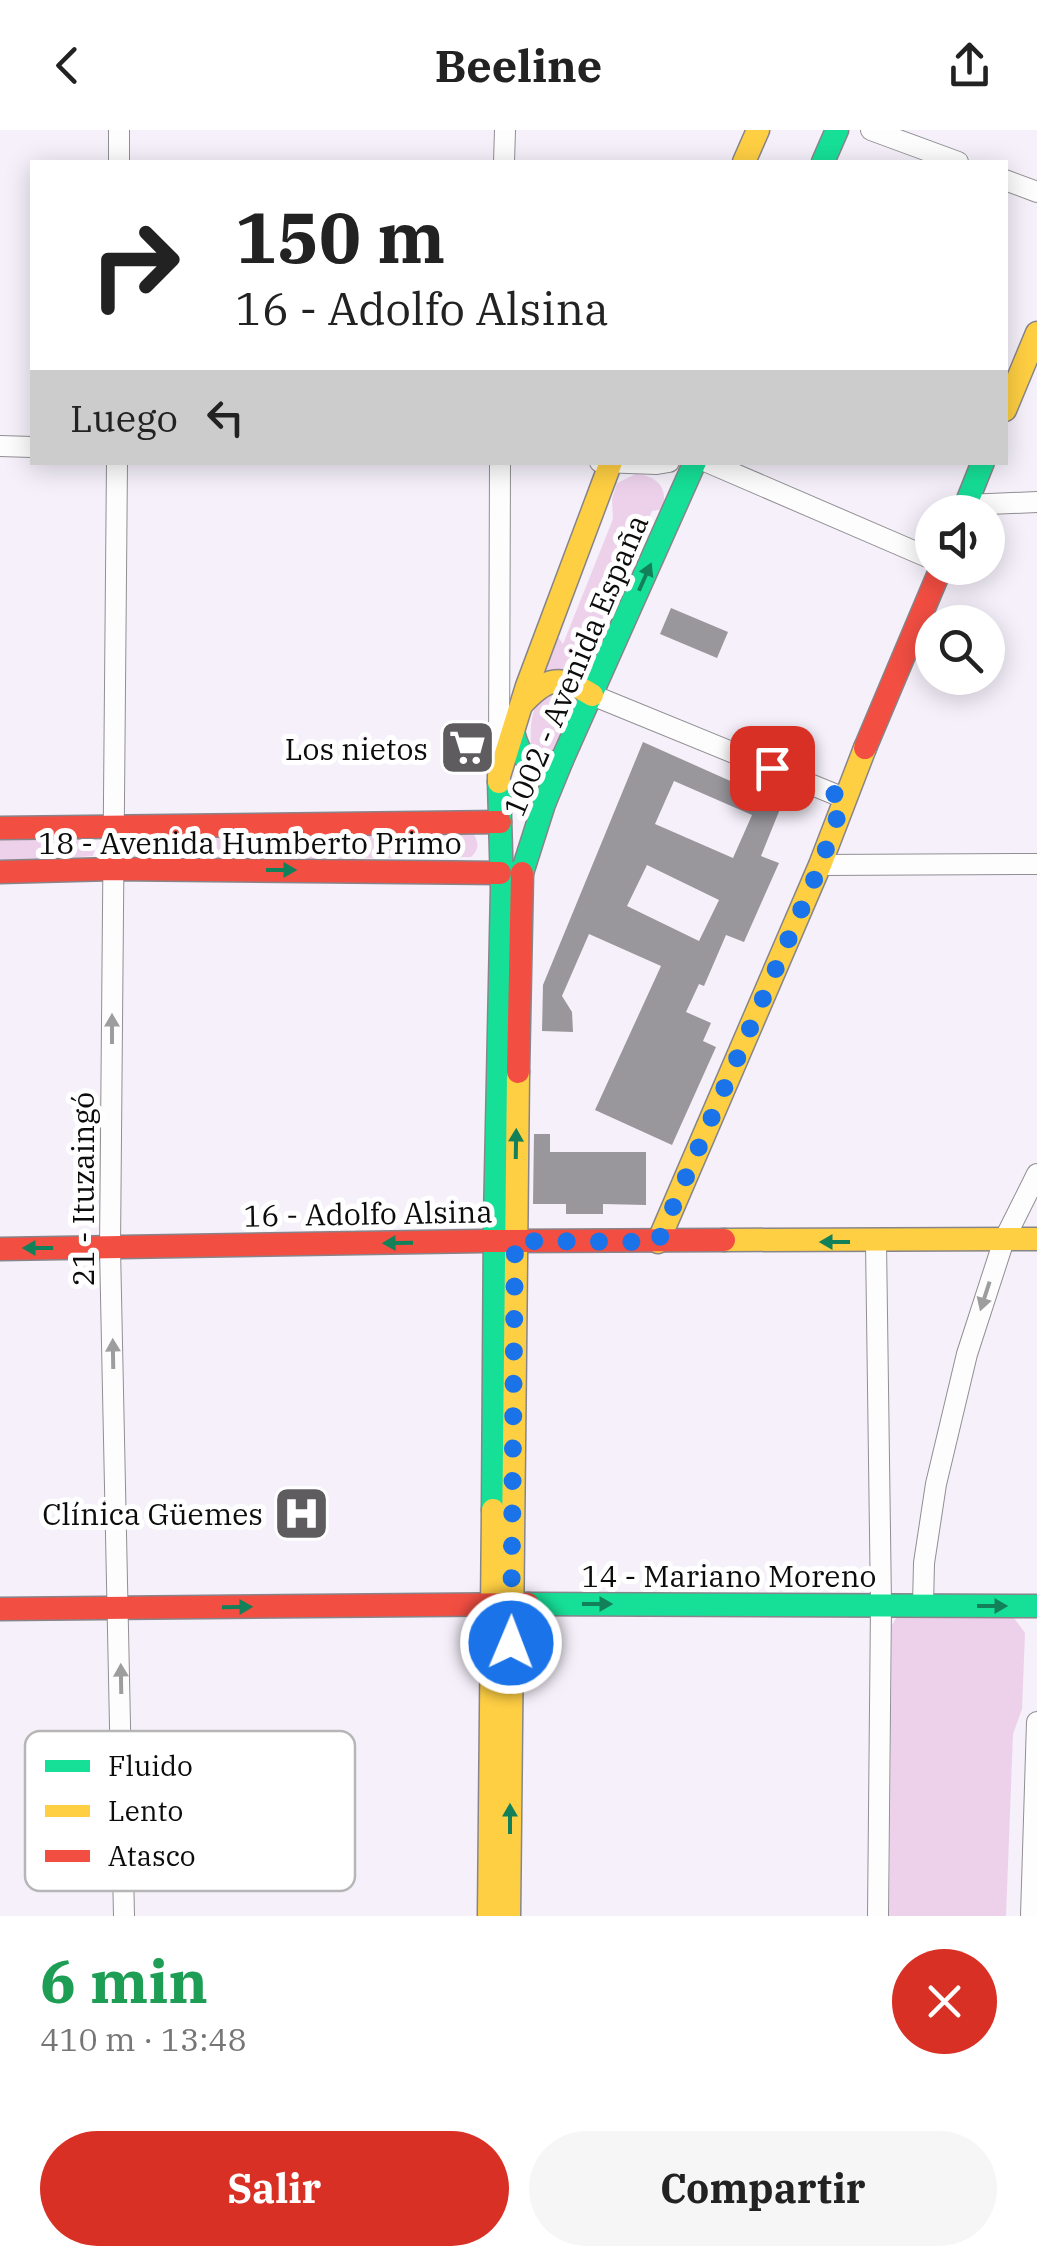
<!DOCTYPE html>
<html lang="es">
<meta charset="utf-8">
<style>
body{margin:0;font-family:"IBM Plex Serif",serif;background:#f6f6f6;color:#222;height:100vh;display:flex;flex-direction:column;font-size:38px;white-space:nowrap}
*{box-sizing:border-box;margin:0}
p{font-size:32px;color:#767676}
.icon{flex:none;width:55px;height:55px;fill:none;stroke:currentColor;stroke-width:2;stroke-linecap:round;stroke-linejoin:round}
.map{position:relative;height:1786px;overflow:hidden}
.drawer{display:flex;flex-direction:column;background:#fff;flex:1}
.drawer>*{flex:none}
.top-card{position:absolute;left:30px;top:30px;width:978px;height:305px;border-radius:0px;box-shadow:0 5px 25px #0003;background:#fff;color:#222;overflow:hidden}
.controls{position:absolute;left:915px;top:365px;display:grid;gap:20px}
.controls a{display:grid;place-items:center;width:90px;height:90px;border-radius:50%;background:#fff;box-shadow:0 5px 25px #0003;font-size:50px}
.pin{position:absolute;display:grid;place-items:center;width:85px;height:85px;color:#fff;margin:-42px;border-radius:20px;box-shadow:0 5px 15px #0006}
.me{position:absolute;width:110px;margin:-55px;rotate:1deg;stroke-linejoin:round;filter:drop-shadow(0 0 8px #0008)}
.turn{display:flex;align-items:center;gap:35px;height:210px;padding:0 40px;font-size:45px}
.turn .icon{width:130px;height:130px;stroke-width:2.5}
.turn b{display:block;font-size:70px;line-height:85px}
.then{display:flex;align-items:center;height:95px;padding:0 40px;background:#0003;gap:20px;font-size:38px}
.round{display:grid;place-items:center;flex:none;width:105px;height:105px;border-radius:52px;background:#f6f6f6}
.head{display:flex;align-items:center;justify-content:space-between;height:170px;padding:0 40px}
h1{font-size:60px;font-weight:700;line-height:75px;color:#1e9e55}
.cta{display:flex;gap:20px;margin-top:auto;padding:20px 40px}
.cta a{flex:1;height:115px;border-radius:60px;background:#d93025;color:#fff;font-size:40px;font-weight:700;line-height:115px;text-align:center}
.cta a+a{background:#f6f6f6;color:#222}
header{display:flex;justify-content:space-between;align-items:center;height:130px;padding:0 40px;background:#fff;font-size:45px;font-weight:700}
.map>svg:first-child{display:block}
.green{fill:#edd1eb}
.building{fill:#99969c;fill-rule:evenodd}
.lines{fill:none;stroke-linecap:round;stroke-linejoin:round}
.street-casing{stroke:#918f93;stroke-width:22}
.fast-casing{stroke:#88858a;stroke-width:25}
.slow-casing{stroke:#88858a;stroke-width:25}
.jam-casing{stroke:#88858a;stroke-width:25}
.street{stroke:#fefdfe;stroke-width:20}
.fast{stroke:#16e098;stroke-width:22}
.slow{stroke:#ffcf43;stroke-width:22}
.jam{stroke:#f24e42;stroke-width:22}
.oneway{fill:#128159}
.oneway2{fill:#9d9d9d}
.route{stroke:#1a73e8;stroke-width:18;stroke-dasharray:0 32.4}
.labels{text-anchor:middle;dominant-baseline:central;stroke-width:10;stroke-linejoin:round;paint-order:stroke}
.street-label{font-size:30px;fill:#0c0c0c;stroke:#fff}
.poi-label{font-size:30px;fill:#0c0c0c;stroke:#fff;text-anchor:end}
.key{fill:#fff;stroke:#b6b6b6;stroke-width:2.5}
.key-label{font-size:28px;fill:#0c0c0c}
</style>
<header><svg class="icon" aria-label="back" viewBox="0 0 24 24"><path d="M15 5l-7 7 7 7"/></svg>Beeline<svg class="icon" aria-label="share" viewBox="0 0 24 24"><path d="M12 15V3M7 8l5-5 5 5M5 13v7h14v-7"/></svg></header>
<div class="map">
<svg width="1037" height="1786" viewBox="0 0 1037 1786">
<rect width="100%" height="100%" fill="#f5f0fa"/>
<g class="green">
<path d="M636,344C657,346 668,357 663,379L652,381L599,504L607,522L594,547L538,546L555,503L563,514L613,389L612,369L617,353Z"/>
<path d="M570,561L579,573L557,626L538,623L531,616C530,596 531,583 540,565Z"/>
<path d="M471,700C478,710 481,718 471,727L144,731L136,729L129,717L130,710Z"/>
<polygon points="0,705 88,705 95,718 93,726 0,733"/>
<polygon points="898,1485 1014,1488 1025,1503 1022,1579 1013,1604 1006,1786 889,1786 892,1495"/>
</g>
<g class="building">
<polygon points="671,478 728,502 717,528 660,504"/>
<path d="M643,612L782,674L761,726L779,733L744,812L726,805L704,856L699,854L686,882L711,893L703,911L716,917L672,1015L595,980L661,836L589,804L562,866L572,882L573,902L542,901L543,855ZM674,651L752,685L733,728L655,694ZM647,735L719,770L699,811L627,776Z"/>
<polygon points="534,1004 550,1004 550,1022 646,1022 646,1075 603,1074 603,1084 566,1084 566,1074 533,1074"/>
</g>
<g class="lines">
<defs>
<g id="street">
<polyline points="871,0 958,32"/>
<polyline points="119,32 119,0"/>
<polyline points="504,32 505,0"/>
<polyline points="1005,50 1037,62"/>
<polyline points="0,316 32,317"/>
<polyline points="117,332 110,1118 124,1786"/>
<polyline points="600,332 657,334 669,332"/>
<polyline points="707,332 932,429"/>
<polyline points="966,375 1037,372"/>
<polyline points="592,565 844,668"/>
<polyline points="499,625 500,332"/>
<polyline points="820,735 1037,734"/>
<polyline points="876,1112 881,1475 878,1786"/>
<polyline points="923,1475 924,1433 936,1354 967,1224 1004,1110 1037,1044"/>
<polyline points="1031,1786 1037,1592"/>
</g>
<g id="fast">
<polyline points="823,32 837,0"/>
<polyline points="963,382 983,332"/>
<path d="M513,602C521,632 532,640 562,630"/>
<polyline points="500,743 522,743 544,674 562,630 695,332"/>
<polyline points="493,1380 495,1091 502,758 499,652"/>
<polyline points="528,1474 1037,1476"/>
</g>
<g id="slow">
<polyline points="744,32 758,0"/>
<polyline points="1005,280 1037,203"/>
<path d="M522,574C548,546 560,545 592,565"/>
<polyline points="499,652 499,646 527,556 611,332"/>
<polyline points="724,1110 1037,1109"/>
<polyline points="658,1112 820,735 865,618"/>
<polyline points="489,1786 493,1380"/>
<polyline points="509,1786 518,942"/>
</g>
<g id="jam">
<polyline points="865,618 941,438"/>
<polyline points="0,698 500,692"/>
<polyline points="0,742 113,739 500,743"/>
<polyline points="518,942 522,743"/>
<polyline points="0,1119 483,1111 724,1110"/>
<polyline points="0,1479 528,1474"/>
</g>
</defs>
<use href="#street" class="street-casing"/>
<use href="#fast" class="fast-casing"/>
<use href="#slow" class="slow-casing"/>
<use href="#jam" class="jam-casing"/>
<use href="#street" class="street"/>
<use href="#fast" class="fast"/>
<use href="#slow" class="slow"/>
<use href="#jam" class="jam"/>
</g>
<defs><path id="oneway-solid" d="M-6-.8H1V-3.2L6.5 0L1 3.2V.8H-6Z" transform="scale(2.5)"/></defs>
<g class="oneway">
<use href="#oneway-solid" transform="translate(645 447) rotate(-66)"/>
<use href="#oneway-solid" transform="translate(281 740)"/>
<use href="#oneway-solid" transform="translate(516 1014) rotate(-89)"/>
<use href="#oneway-solid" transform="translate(835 1112) rotate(180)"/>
<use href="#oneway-solid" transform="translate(398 1113) rotate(179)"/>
<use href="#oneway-solid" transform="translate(38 1118) rotate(180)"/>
<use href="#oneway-solid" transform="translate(597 1474)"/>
<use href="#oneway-solid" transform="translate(992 1476)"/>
<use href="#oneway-solid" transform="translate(237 1477) rotate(-1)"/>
<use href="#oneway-solid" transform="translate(510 1689) rotate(-90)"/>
</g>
<g class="oneway2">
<use href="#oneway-solid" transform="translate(112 899) rotate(-90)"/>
<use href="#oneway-solid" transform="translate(985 1166) rotate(108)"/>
<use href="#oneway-solid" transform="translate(113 1224) rotate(-91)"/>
<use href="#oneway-solid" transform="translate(121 1549) rotate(-91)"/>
</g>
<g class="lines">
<polyline class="route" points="511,1513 515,1111 658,1112 820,736 844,668 772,638"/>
</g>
<defs>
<symbol id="supermarket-square" viewBox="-11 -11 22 22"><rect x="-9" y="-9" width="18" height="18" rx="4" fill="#5e5c5f" stroke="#fff"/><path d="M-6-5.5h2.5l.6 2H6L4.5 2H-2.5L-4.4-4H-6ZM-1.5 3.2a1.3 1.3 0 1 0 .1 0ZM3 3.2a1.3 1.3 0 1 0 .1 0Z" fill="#fff"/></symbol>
<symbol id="hospital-square" viewBox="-11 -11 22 22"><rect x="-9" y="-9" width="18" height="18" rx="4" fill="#5e5c5f" stroke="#fff"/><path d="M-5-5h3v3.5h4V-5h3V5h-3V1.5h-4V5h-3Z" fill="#fff"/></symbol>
</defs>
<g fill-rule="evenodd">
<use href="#supermarket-square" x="436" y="586" width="63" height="63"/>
<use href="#hospital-square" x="270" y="1352" width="63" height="63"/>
</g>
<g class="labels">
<g class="street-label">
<text transform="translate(575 535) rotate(-67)">1002 - Avenida España</text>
<text x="250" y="712">18 - Avenida Humberto Primo</text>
<text transform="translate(82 1059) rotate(-90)">21 - Ituzaingó</text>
<text transform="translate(368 1083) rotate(-1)">16 - Adolfo Alsina</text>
<text x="729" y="1445">14 - Mariano Moreno</text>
</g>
<g class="poi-label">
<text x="428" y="618">Los nietos</text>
<text x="263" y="1383">Clínica Güemes</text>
</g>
</g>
<rect x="25" y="1601" width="330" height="160" rx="15" class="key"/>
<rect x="45" y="1630" width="45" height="12" fill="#16e098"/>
<rect x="45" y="1675" width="45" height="12" fill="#ffcf43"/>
<rect x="45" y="1720" width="45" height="12" fill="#f24e42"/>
<g class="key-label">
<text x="108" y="1646">Fluido</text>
<text x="108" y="1691">Lento</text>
<text x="108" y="1736">Atasco</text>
</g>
</svg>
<div class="controls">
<a><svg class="icon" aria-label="sound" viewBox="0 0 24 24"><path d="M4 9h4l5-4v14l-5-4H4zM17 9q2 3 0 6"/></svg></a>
<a><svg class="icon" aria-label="search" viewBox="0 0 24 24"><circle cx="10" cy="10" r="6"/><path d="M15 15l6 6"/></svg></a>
</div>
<div class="pin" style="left:772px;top:638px;background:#d93025"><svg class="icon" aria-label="arrive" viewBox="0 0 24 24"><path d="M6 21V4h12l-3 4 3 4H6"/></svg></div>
<svg class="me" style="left:511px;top:1513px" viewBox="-20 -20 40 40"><circle r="17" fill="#1a73e8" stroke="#fff" stroke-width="3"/><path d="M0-11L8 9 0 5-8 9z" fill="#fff"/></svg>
<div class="top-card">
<div class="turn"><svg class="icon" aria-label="right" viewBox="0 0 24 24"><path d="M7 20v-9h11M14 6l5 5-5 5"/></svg><div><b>150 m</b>16 - Adolfo Alsina</div></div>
<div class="then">Luego<svg class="icon" aria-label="left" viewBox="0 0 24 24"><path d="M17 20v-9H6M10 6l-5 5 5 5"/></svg></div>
</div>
</div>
<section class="drawer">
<div class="head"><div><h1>6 min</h1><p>410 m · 13:48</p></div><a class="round" style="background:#d93025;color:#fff"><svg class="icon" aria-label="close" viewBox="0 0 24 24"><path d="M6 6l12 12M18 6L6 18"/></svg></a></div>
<div class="cta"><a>Salir</a><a>Compartir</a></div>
</section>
